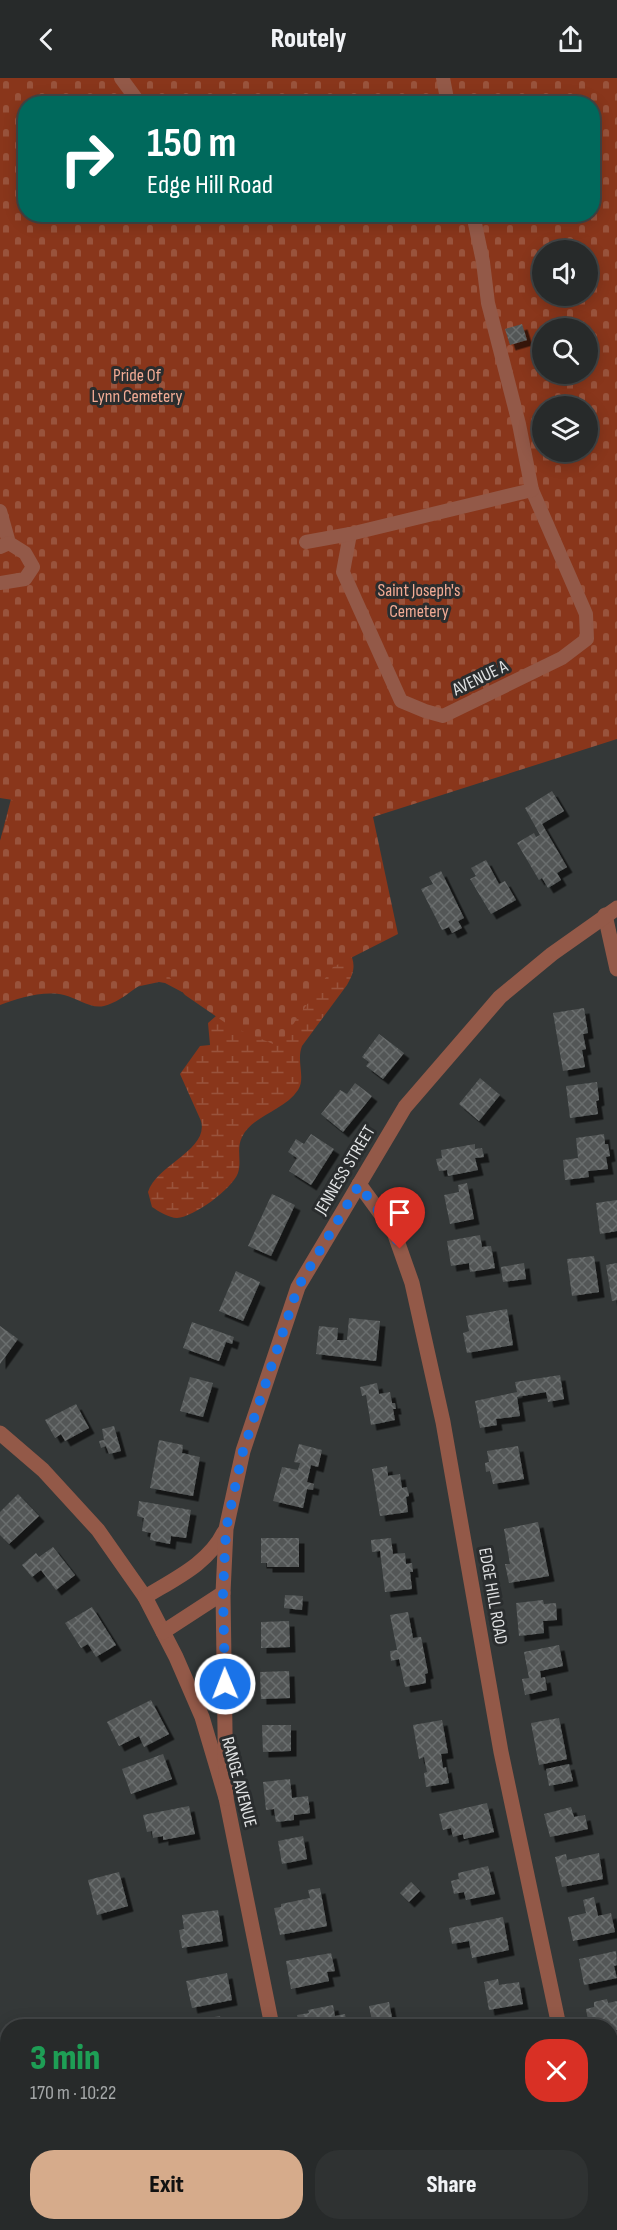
<!DOCTYPE html>
<meta charset="utf-8">
<style>
body{margin:0;font-family:"Sofia Sans Condensed",sans-serif;background:#2f3232;color:#f1f3f6;height:100vh;display:flex;flex-direction:column;font-size:22px;white-space:nowrap}
*{box-sizing:border-box;margin:0}
p{font-size:20px;color:#a4a7a8}
.icon{flex:none;width:33px;height:33px;fill:none;stroke:currentColor;stroke-width:2;stroke-linecap:round;stroke-linejoin:round}
.map{position:relative;flex:1;overflow:hidden}
.details{position:absolute;left:0px;top:1941px;width:618px;height:212px;display:flex;flex-direction:column;background:#272a2a;border-radius:24px 24px 0 0;box-shadow:0 3px 15px #0003,0 0 0 2px #434647}
.details>*{flex:none}
.top-card{position:absolute;left:18px;top:18px;width:582px;height:126px;border-radius:24px;box-shadow:0 3px 15px #0003,0 0 0 2px #434647;background:#00695c;color:#fff;overflow:hidden}
.controls{position:absolute;left:532px;top:162px;display:grid;gap:12px}
.controls a{display:grid;place-items:center;width:66px;height:66px;border-radius:50%;background:#272a2a;box-shadow:0 3px 15px #0003,0 0 0 2px #434647;font-size:30px}
.pin{position:absolute;display:grid;place-items:center;width:51px;height:51px;color:#fff;margin:-62px -26px;border-radius:50% 50% 50% 0;rotate:-45deg;box-shadow:0 0 6px #0007}
.pin .icon{rotate:45deg}
.me{position:absolute;width:66px;margin:-33px;rotate:359deg;stroke-linejoin:round;filter:drop-shadow(0 0 4px #0008)}
.turn{display:flex;align-items:center;gap:21px;height:126px;padding:0 30px;font-size:27px}
.turn .icon{width:78px;height:78px;stroke-width:2.5}
.turn b{display:block;font-size:42px;line-height:51px}
.round{display:grid;place-items:center;flex:none;width:63px;height:63px;border-radius:24px;background:#2f3232}
.summary{display:flex;align-items:center;justify-content:space-between;height:102px;padding:0 30px}
h1{font-size:36px;font-weight:800;line-height:45px;color:#1e9e55}
.action{display:flex;gap:12px;margin-top:auto;padding:12px 30px}
.action a{flex:1;height:69px;border-radius:24px;background:#d6ab8b;color:#111;font-size:24px;font-weight:800;line-height:69px;text-align:center}
.action a+a{background:#2f3232;color:#f1f3f6}
header{display:flex;justify-content:space-between;align-items:center;height:78px;padding:0 30px;background:#272a2a;font-size:27px;font-weight:800}
.map>svg:first-child{display:block}
.wetland{fill:url(#wetland-marsh)}
.cemetery{fill:url(#cemetery-stones);fill-rule:evenodd}
.building{fill:url(#building-cross-hatch);filter:url(#shadow)}
.lines{fill:none;stroke-linecap:round;stroke-linejoin:round}
.service{stroke:#935948;stroke-width:14}
.minor{stroke:#935948;stroke-width:15}
.tertiary{stroke:#935948;stroke-width:15}
.route{stroke:#1a73e8;stroke-width:10;stroke-dasharray:0 18}
.labels{text-anchor:middle;dominant-baseline:central;stroke-width:6;stroke-linejoin:round;paint-order:stroke}
.park-label{font-size:18px;fill:#f2ab95;stroke:#2a2d2e}
.street-label{font-size:18px;fill:#e1e3e4;stroke:#2a2d2e}
</style>
<header><svg class="icon" aria-label="back" viewBox="0 0 24 24"><path d="M15 5l-7 7 7 7"/></svg>Routely<svg class="icon" aria-label="share" viewBox="0 0 24 24"><path d="M12 15V3M7 8l5-5 5 5M5 13v7h14v-7"/></svg></header>
<div class="map">
<svg width="617" height="2152" viewBox="0 0 617 2152">
<defs>
<pattern id="wetland-marsh" width="20" height="14" patternUnits="userSpaceOnUse" patternTransform="scale(1.5)"><rect width="20" height="14" fill="#89361b"/><path d="M1 5h8M5 5V1M11 12h8M15 12V8" fill="none" stroke="#99533c"/></pattern>
<pattern id="cemetery-stones" width="16" height="16" patternUnits="userSpaceOnUse" patternTransform="scale(1.5)"><rect width="16" height="16" fill="#89361b"/><path d="M2 7V4a2 2 0 0 1 4 0v3zM10 15v-3a2 2 0 0 1 4 0v3z" fill="#99533c"/></pattern>
<pattern id="building-cross-hatch" width="8" height="8" patternUnits="userSpaceOnUse" patternTransform="scale(1.5)"><rect width="8" height="8" fill="#525656"/><path d="M0 0l8 8M0 8l8-8" fill="none" stroke="#6b6e6e"/></pattern>
<filter id="shadow"><feDropShadow dx="5.5" dy="5.5" stdDeviation="0" flood-color="#0009"/></filter>
</defs>
<rect width="100%" height="100%" fill="#343838"/>
<path class="wetland" d="M11,721L348,871C356,885 355,893 347,907L302,968C296,983 306,1000 298,1012C284,1033 253,1037 242,1059C236,1071 242,1083 238,1095C232,1111 194,1139 177,1140C169,1140 158,1133 152,1129L148,1114C157,1086 209,1072 201,1043L180,996L200,968L210,967L208,945L216,938L190,911L182,914L165,905L159,904L131,910L0,913V763Z"/>
<path class="cemetery" d="M0,0H617V661L373,739L398,856L333,889L278,968L230,948L185,917L165,894C142,900 127,922 104,928C90,931 77,920 64,917C44,912 18,920 0,927V764L13,722L0,720ZM26,26H592V136H26ZM543,172H588V218H543ZM543,250H588V296H543ZM543,328H588V374H543Z"/>
<g class="building">
<polygon points="522,246 527,262 510,267 505,251"/>
<polygon points="552,713 564,733 542,746 567,789 557,795 561,802 548,810 542,800 539,802 517,765 534,755 536,759 540,757 525,730"/>
<polygon points="486,782 499,806 505,803 516,822 491,836 470,801 476,798 471,790"/>
<polygon points="441,793 464,840 458,843 462,850 452,855 449,849 442,852 421,811 433,806 429,799"/>
<polygon points="584,930 588,955 583,956 586,971 582,972 585,989 563,993 553,935"/>
<polygon points="379,956 404,975 383,1001 366,988 369,984 362,979"/>
<polygon points="480,1000 500,1017 479,1043 459,1026"/>
<polygon points="597,1004 599,1022 596,1023 598,1036 570,1040 566,1008"/>
<polygon points="355,1005 372,1018 343,1054 321,1036 340,1012 347,1016"/>
<polygon points="311,1056 334,1071 311,1107 289,1093 297,1080 288,1074 296,1061 304,1066"/>
<polygon points="604,1056 605,1066 608,1066 610,1078 606,1079 608,1091 588,1093 589,1099 565,1102 563,1082 578,1080 576,1060"/>
<polygon points="475,1066 475,1071 482,1070 484,1079 475,1080 478,1092 448,1098 447,1092 439,1093 436,1081 442,1080 441,1072"/>
<polygon points="467,1105 474,1141 450,1146 444,1117 459,1114 458,1107"/>
<polygon points="272,1116 295,1127 271,1178 248,1168"/>
<polygon points="617,1122 617,1153 600,1156 596,1125"/>
<polygon points="480,1157 482,1169 491,1168 495,1190 470,1194 469,1185 451,1188 447,1163"/>
<polygon points="594,1178 599,1214 572,1218 567,1181"/>
<polygon points="524,1185 526,1201 503,1204 501,1189"/>
<polygon points="617,1185 617,1222 612,1223 606,1187"/>
<polygon points="236,1193 260,1204 243,1243 219,1233"/>
<polygon points="507,1231 513,1267 467,1275 463,1255 469,1253 466,1238"/>
<polygon points="349,1240 380,1243 376,1283 316,1276 319,1248 338,1250 337,1262 347,1262"/>
<polygon points="192,1244 234,1259 232,1266 226,1264 219,1283 183,1270"/>
<polygon points="0,1248 18,1261 0,1286"/>
<polygon points="560,1297 564,1321 548,1324 546,1314 517,1319 520,1338 496,1341 497,1347 480,1350 475,1323 517,1314 515,1304"/>
<polygon points="190,1299 213,1305 203,1339 180,1333"/>
<polygon points="377,1305 379,1316 390,1314 392,1325 395,1325 396,1331 393,1331 395,1342 371,1347 366,1317 362,1318 360,1309"/>
<polygon points="76,1326 89,1350 65,1363 61,1356 55,1360 45,1342"/>
<polygon points="114,1348 121,1373 109,1376 106,1368 101,1370 99,1363 104,1362 102,1351"/>
<polygon points="159,1362 183,1367 182,1375 200,1379 193,1418 150,1410"/>
<polygon points="299,1366 322,1372 318,1389 311,1387 307,1404 314,1406 313,1412 307,1411 303,1430 273,1423 282,1389 298,1392 300,1385 294,1384"/>
<polygon points="518,1368 524,1401 493,1406 490,1393 486,1394 485,1385 489,1384 487,1373"/>
<polygon points="387,1388 388,1398 400,1396 402,1410 407,1409 409,1418 406,1419 408,1434 380,1438 372,1391"/>
<polygon points="18,1416 39,1438 9,1466 0,1457 0,1434"/>
<polygon points="139,1423 191,1432 186,1460 171,1458 170,1466 150,1462 151,1455 142,1453 144,1440 137,1438"/>
<polygon points="538,1444 549,1498 509,1505 505,1486 510,1486 504,1451"/>
<polygon points="261,1460 299,1460 299,1489 267,1489 267,1485 261,1485"/>
<polygon points="391,1460 393,1476 405,1475 406,1486 412,1485 413,1494 410,1494 412,1511 385,1514 380,1473 372,1474 371,1462"/>
<polygon points="53,1469 75,1497 56,1512 41,1492 32,1499 22,1487 36,1475 39,1479"/>
<polygon points="285,1517 303,1518 302,1532 284,1530"/>
<polygon points="543,1522 544,1526 556,1525 557,1542 543,1543 544,1555 519,1558 516,1525"/>
<polygon points="92,1529 116,1567 96,1579 88,1566 81,1570 65,1545"/>
<polygon points="408,1534 413,1560 421,1559 428,1595 425,1596 426,1605 405,1609 399,1581 391,1583 390,1573 397,1572 390,1537"/>
<polygon points="289,1543 290,1569 261,1570 261,1544"/>
<polygon points="559,1567 563,1588 540,1593 541,1600 545,1599 547,1612 525,1617 522,1601 529,1600 524,1574"/>
<polygon points="289,1593 290,1620 261,1621 260,1594"/>
<polygon points="151,1622 169,1656 144,1669 139,1658 119,1668 107,1644"/>
<polygon points="559,1640 567,1681 539,1687 531,1645"/>
<polygon points="442,1642 448,1675 441,1676 443,1690 446,1689 449,1705 426,1709 424,1695 427,1694 424,1679 419,1681 413,1647"/>
<polygon points="262,1647 291,1647 291,1673 263,1674"/>
<polygon points="163,1676 172,1701 131,1716 122,1691"/>
<polygon points="569,1686 573,1703 549,1708 546,1691"/>
<polygon points="290,1701 292,1720 308,1718 310,1735 294,1737 294,1742 276,1744 274,1731 266,1732 263,1704"/>
<polygon points="487,1725 494,1754 464,1761 463,1756 453,1759 451,1750 443,1752 439,1736"/>
<polygon points="189,1728 195,1756 163,1762 163,1758 153,1760 152,1753 147,1754 143,1737"/>
<polygon points="571,1729 574,1739 585,1737 588,1751 550,1759 544,1736"/>
<polygon points="303,1758 307,1781 282,1786 278,1763"/>
<polygon points="599,1775 603,1801 562,1809 555,1779 566,1776 567,1782"/>
<polygon points="488,1788 495,1816 466,1822 464,1814 454,1816 451,1803 459,1801 458,1795"/>
<polygon points="119,1794 128,1828 97,1837 88,1802"/>
<polygon points="411,1804 420,1813 409,1824 400,1815"/>
<polygon points="320,1810 327,1848 280,1857 274,1830 281,1829 281,1826 310,1820 308,1812"/>
<polygon points="594,1819 598,1838 611,1835 615,1854 573,1863 568,1839 586,1835 583,1822"/>
<polygon points="218,1832 223,1863 182,1870 179,1852 184,1851 182,1837"/>
<polygon points="503,1839 509,1872 472,1880 469,1863 452,1866 449,1850"/>
<polygon points="616,1873 617,1887 614,1888 617,1900 584,1907 579,1881"/>
<polygon points="331,1875 335,1893 327,1894 329,1903 291,1911 286,1883"/>
<polygon points="227,1895 232,1922 192,1930 186,1903"/>
<polygon points="498,1901 499,1907 519,1904 523,1926 489,1932 484,1904"/>
<polygon points="607,1921 608,1925 617,1923 617,1952 610,1953 610,1948 589,1948 586,1931 594,1929 594,1924"/>
<polygon points="389,1924 393,1945 373,1948 369,1928"/>
<polygon points="333,1927 335,1938 345,1936 347,1948 299,1948 297,1937 309,1935 308,1932"/>
<polygon points="220,1938 222,1948 192,1948 191,1943"/>
<polygon points="617,1976 617,2003 610,2004 610,1977"/>
<polygon points="610,2022 617,2022 617,2063 616,2063"/>
<polygon points="336,2145 363,2145 362,2152 335,2152"/>
<polygon points="376,2145 404,2145 403,2152 375,2152"/>
</g>
<g class="lines">
<g class="service">
<polyline points="121,0 140,26"/>
<polyline points="443,0 448,26"/>
<polyline points="331,136 373,138 395,136"/>
<polyline points="0,433 9,465"/>
<polyline points="350,456 343,494 401,623 425,633 443,638 562,580 587,561 586,536 532,412"/>
<polyline points="306,464 350,456 532,412 519,346 488,225 483,184 473,136"/>
<polyline points="0,469 9,465 25,475 33,489 25,501 0,505"/>
</g>
<g class="minor">
<polyline points="359,1106 394,1154 412,1205 443,1344 501,1674 559,1948"/>
<polyline points="0,1355 43,1392 98,1452 145,1519"/>
<polyline points="0,2104 8,2107"/>
<polyline points="121,2145 142,2152"/>
<polyline points="560,2145 583,2152"/>
<polyline points="601,2145 602,2152"/>
</g>
<g class="tertiary">
<polyline points="605,837 617,891"/>
<path d="M224,1454C208,1486 174,1501 145,1519L176,1579L202,1639L226,1720L272,1948"/>
<polyline points="163,1554 223,1515"/>
<polyline points="226,1720 223,1515 226,1451 243,1373 298,1209 405,1029 500,919 552,876 617,830"/>
<polyline points="302,2145 302,2152"/>
</g>
</g>
<g class="lines">
<polyline class="route" points="225,1606 223,1515 226,1451 243,1373 298,1209 359,1107 394,1154 400,1171"/>
</g>
<g class="labels">
<g class="park-label">
<text x="137" y="297">Pride Of<tspan x="137" dy="21">Lynn Cemetery</tspan></text>
<text x="419" y="512">Saint Joseph's<tspan x="419" dy="21">Cemetery</tspan></text>
</g>
<g class="street-label">
<text transform="translate(480 600) rotate(-26)">AVENUE A</text>
<text transform="translate(345 1092) rotate(-59)">JENNESS STREET</text>
<text transform="translate(493 1518) rotate(80)">EDGE HILL ROAD</text>
<text transform="translate(239 1704) rotate(75)">RANGE AVENUE</text>
</g>
</g>
</svg>
<div class="controls">
<a><svg class="icon" aria-label="sound" viewBox="0 0 24 24"><path d="M4 9h4l5-4v14l-5-4H4zM17 9q2 3 0 6"/></svg></a>
<a><svg class="icon" aria-label="search" viewBox="0 0 24 24"><circle cx="10" cy="10" r="6"/><path d="M15 15l6 6"/></svg></a>
<a><svg class="icon" aria-label="layers" viewBox="0 0 24 24"><path d="M12 4l9 5-9 5-9-5zM3 14l9 5 9-5"/></svg></a>
</div>
<div class="pin" style="left:400px;top:1171px;background:#d93025"><svg class="icon" aria-label="arrive" viewBox="0 0 24 24"><path d="M6 21V4h12l-3 4 3 4H6"/></svg></div>
<svg class="me" style="left:225px;top:1606px" viewBox="-20 -20 40 40"><circle r="17" fill="#1a73e8" stroke="#fff" stroke-width="3"/><path d="M0-11L8 9 0 5-8 9z" fill="#fff"/></svg>
<div class="top-card">
<div class="turn"><svg class="icon" aria-label="right" viewBox="0 0 24 24"><path d="M7 20v-9h11M14 6l5 5-5 5"/></svg><div><b>150 m</b>Edge Hill Road</div></div>
</div>
<section class="details">
<div class="summary"><div><h1>3 min</h1><p>170 m · 10:22</p></div><a class="round" style="background:#d93025;color:#fff"><svg class="icon" aria-label="close" viewBox="0 0 24 24"><path d="M6 6l12 12M18 6L6 18"/></svg></a></div>
<div class="action"><a>Exit</a><a>Share</a></div>
</section>
</div>
